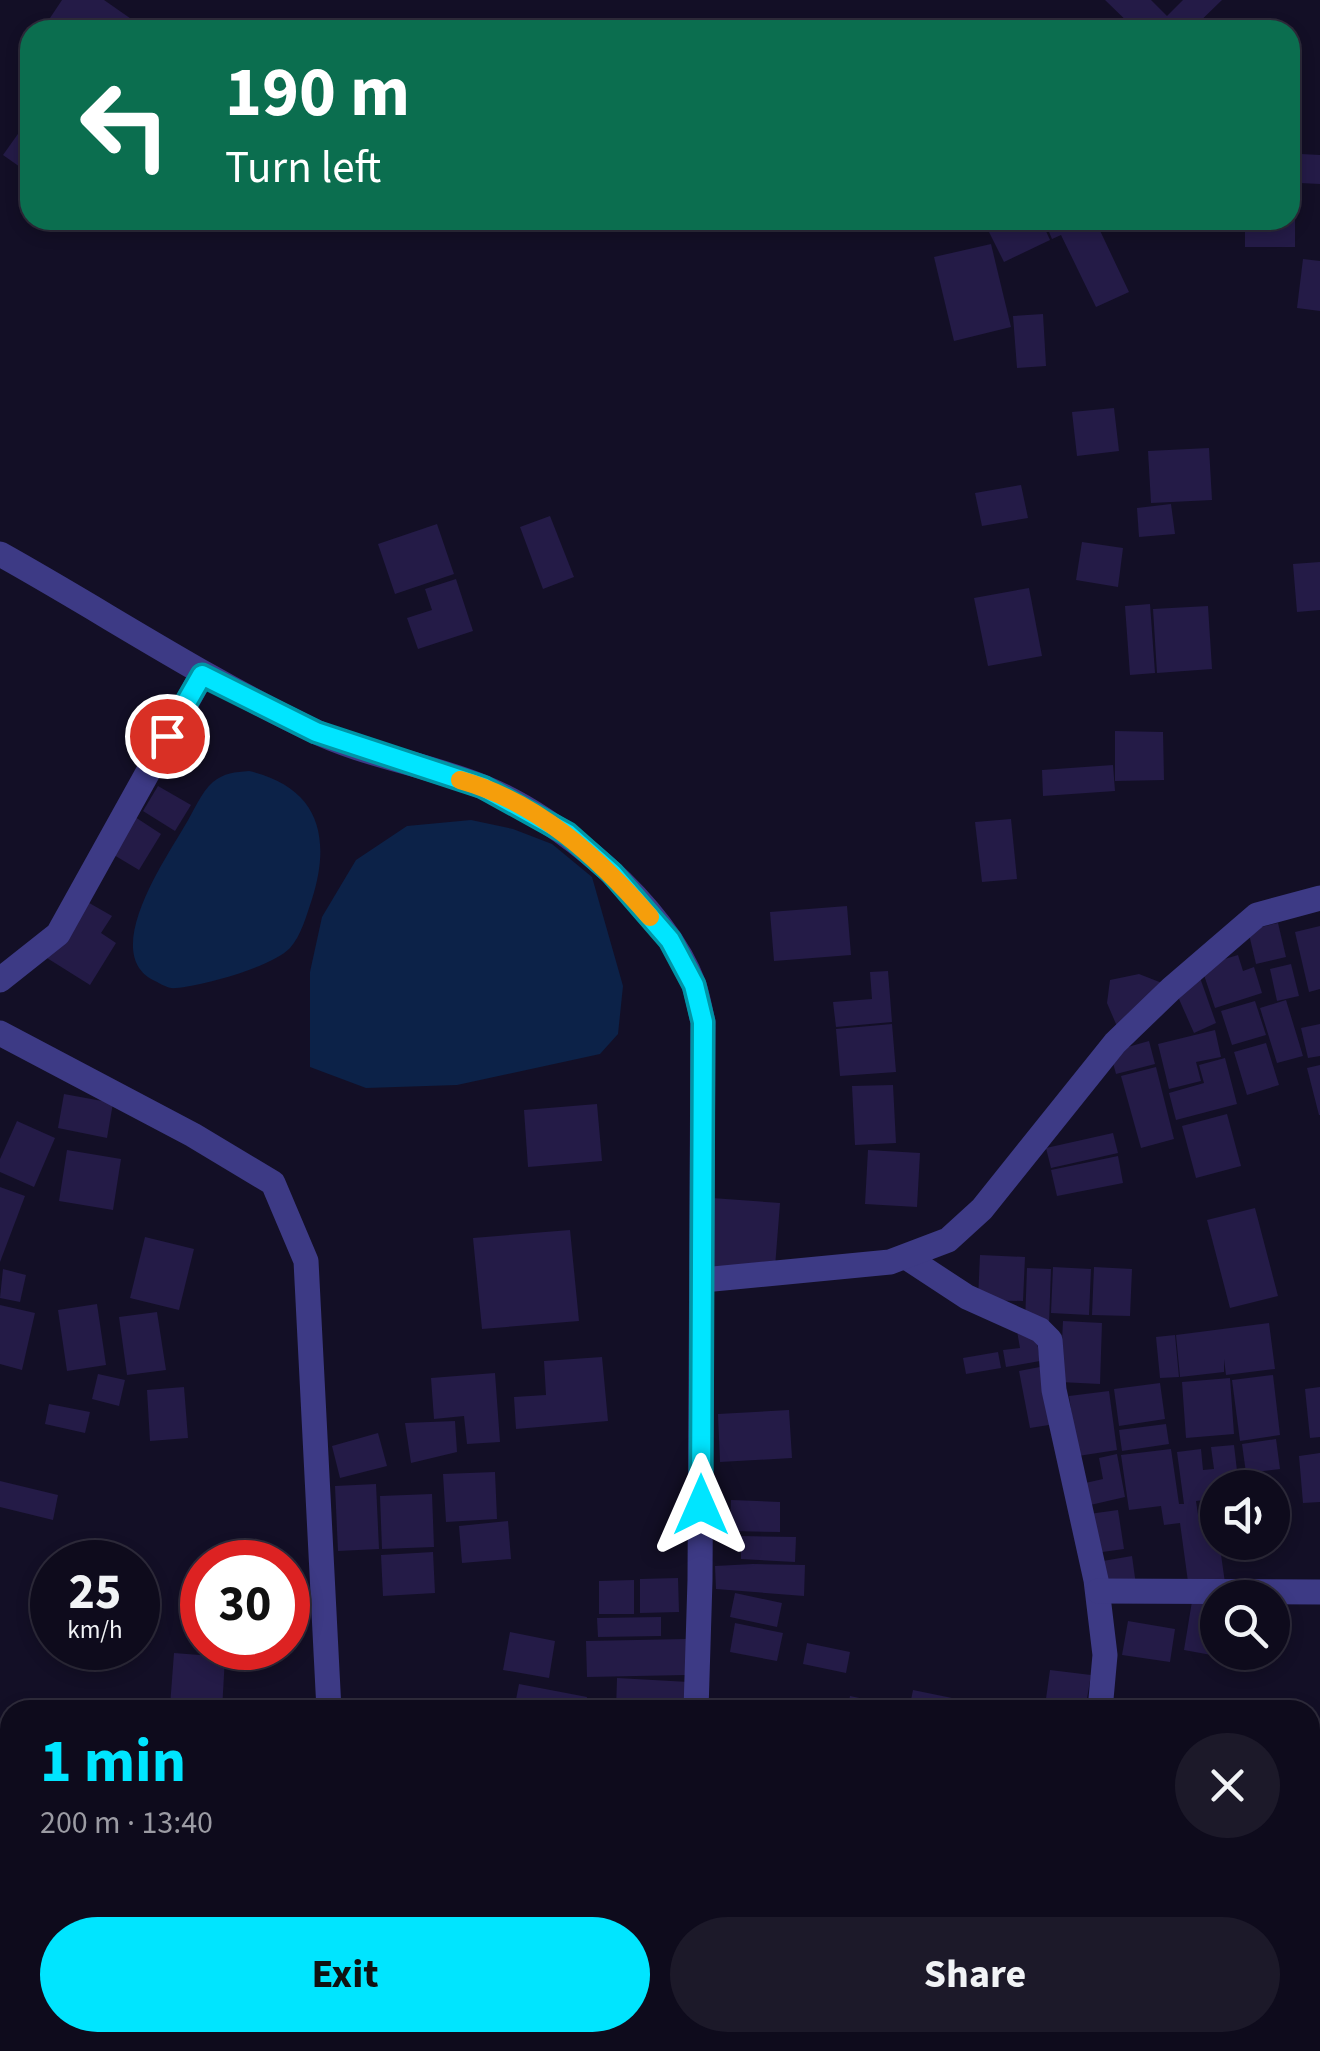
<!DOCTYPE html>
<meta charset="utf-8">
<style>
body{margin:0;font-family:"Source Sans 3",sans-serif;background:#1c1929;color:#f1f3f6;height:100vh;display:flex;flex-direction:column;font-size:38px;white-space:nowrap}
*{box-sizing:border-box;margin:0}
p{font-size:32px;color:#9b9ba3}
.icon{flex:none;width:55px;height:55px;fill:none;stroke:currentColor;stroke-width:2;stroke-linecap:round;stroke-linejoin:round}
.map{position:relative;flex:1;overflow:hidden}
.details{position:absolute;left:0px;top:1700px;width:1320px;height:352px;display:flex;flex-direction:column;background:#0e0b1c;border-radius:30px 30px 0 0;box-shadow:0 5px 15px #0003,0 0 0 2px #2e2b3b}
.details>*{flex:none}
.hud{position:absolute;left:20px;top:20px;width:1280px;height:210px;border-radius:30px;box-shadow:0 5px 15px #0003,0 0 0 2px #2e2b3b;background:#0b6e4f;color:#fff;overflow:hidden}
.fabs{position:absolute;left:1200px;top:1470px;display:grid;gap:20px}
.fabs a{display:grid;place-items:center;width:90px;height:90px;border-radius:50%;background:#0e0b1c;box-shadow:0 5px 15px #0003,0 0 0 2px #2e2b3b;font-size:50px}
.speed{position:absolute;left:30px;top:1540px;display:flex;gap:20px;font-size:50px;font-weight:700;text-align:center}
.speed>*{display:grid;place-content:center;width:130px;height:130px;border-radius:50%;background:#0e0b1c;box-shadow:0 5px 15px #0003,0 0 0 2px #2e2b3b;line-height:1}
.speed small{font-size:25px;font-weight:400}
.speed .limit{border:15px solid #d22;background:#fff;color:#111}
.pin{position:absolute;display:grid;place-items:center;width:85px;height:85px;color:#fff;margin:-42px;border:5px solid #fff;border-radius:50%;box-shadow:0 2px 10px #0007}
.me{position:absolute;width:110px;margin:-55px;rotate:0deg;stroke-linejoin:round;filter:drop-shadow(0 0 8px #0008)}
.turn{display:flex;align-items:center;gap:35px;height:210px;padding:0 40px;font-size:45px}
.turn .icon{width:130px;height:130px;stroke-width:2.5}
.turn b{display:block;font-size:70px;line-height:85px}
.round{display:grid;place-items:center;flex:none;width:105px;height:105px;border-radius:52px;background:#1c1929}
.headline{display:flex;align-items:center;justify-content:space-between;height:170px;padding:0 40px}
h1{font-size:60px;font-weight:700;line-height:75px;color:#00e5ff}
.action{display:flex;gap:20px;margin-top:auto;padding:20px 40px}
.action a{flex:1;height:115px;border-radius:60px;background:#00e5ff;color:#111;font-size:40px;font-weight:700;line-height:115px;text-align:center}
.action a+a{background:#1c1929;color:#f1f3f6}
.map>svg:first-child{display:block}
.water{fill:#0c2248}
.building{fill:#241b47}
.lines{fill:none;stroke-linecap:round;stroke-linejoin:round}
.street{stroke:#3d3a85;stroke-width:25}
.route-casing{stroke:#0095a6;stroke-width:25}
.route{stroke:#00e5ff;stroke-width:18}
.slow{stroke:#f59e0b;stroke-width:18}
</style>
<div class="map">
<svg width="1320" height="2051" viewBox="0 0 1320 2051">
<rect width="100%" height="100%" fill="#130f26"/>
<g class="water">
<path d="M249,771C318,787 332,836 312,899C307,914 301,936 290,948C272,967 202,986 176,988C168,989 161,984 155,981C99,955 165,860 184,827C193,813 201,792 213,782C224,773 235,772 249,771Z"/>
<polygon points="471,820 513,829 552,844 592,877 623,986 618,1034 600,1054 457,1085 366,1088 310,1067 310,972 322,917 356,860 407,826"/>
</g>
<g class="building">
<polygon points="62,0 104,0 147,30 66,30 50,18"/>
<polygon points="1105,0 1151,0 1167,16 1183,0 1222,0 1191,30 1136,30"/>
<polygon points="30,117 30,174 3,155"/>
<polygon points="1301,154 1320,155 1320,184 1300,183"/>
<polygon points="1290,207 1295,207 1295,247 1245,247 1245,220 1290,220"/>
<polygon points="999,220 1041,220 1050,240 1004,262 986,226"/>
<polygon points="1044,220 1095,220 1129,292 1096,307 1061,235 1052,239"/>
<polygon points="991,244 1011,327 954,341 934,257"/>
<polygon points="1303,259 1320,261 1320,311 1297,308"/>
<polygon points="1043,314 1046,366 1017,368 1013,316"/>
<polygon points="1114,408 1119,451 1077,456 1072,412"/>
<polygon points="1209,448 1212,500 1151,503 1148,451"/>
<polygon points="1021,485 1028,518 982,526 975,493"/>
<polygon points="1171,504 1175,534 1139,537 1137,508"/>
<polygon points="550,516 574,577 543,589 520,527"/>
<polygon points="437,524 454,574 395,594 378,544"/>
<polygon points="1082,542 1123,548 1118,587 1076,580"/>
<polygon points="1320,562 1320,610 1297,612 1293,564"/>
<polygon points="456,579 473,631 418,649 407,618 432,610 425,589"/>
<polygon points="1029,588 1042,656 988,666 974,598"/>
<polygon points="1150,604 1155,673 1130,675 1125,606"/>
<polygon points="1208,606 1212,669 1157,673 1153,609"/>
<polygon points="1115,731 1163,732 1164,780 1115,781"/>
<polygon points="1113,765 1115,791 1043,796 1042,770"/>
<polygon points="158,786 191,805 175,831 143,811"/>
<polygon points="132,815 161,834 139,870 109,852"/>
<polygon points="1011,819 1017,879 982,882 975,822"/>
<polygon points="84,900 112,916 101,933 116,943 90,985 47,958"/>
<polygon points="847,906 851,955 774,961 770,912"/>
<polygon points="1278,923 1286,957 1256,964 1248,930"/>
<polygon points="1320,926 1320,989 1309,992 1295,932"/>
<polygon points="1238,955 1243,971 1254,967 1262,993 1215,1008 1201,966"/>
<polygon points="1291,964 1299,996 1277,1001 1270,969"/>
<polygon points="888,971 892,1022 836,1027 833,1002 872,999 870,972"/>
<polygon points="1198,972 1216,1023 1194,1033 1175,990"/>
<polygon points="1139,974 1162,983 1119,1031 1107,1003 1110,980"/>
<polygon points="1286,1000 1303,1056 1277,1063 1260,1008"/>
<polygon points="1255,1001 1266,1035 1232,1045 1221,1011"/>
<polygon points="892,1024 896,1072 840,1076 836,1029"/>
<polygon points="1320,1024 1320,1056 1308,1058 1301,1028"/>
<polygon points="1215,1030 1221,1057 1196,1062 1201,1081 1169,1089 1158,1044"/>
<polygon points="1149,1041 1155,1064 1116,1074 1110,1052"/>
<polygon points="1266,1043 1279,1085 1247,1095 1234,1052"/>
<polygon points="1225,1058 1237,1104 1176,1120 1169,1093 1204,1083 1199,1065"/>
<polygon points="1320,1065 1320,1115 1319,1115 1307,1068"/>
<polygon points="1156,1067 1174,1139 1141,1148 1121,1076"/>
<polygon points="893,1085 896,1143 855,1145 852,1086"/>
<polygon points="64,1094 113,1103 107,1138 58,1128"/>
<polygon points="597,1104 602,1161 528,1167 524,1110"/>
<polygon points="1227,1114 1241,1166 1196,1178 1182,1126"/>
<polygon points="17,1121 55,1138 34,1187 0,1172 0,1159"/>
<polygon points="1113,1133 1118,1153 1051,1168 1046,1148"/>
<polygon points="67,1150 121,1159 113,1210 59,1201"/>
<polygon points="868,1150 920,1153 917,1207 865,1204"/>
<polygon points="1118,1156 1123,1183 1057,1196 1051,1170"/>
<polygon points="0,1187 25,1196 0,1262"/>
<polygon points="712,1198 780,1203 775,1267 707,1269"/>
<polygon points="1255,1208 1278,1296 1230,1308 1207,1220"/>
<polygon points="570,1230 579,1321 482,1329 473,1238"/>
<polygon points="145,1237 194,1249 179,1310 130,1298"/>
<polygon points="980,1255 1025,1257 1023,1301 978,1300"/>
<polygon points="1053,1267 1091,1269 1089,1315 1051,1313"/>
<polygon points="1094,1267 1132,1269 1130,1316 1092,1315"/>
<polygon points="1027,1268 1051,1269 1049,1324 1025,1323"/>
<polygon points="3,1269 26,1275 20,1302 0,1298"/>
<polygon points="97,1304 106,1365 67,1371 58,1310"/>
<polygon points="0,1305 35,1313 22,1370 0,1364"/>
<polygon points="157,1312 166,1370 127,1375 119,1317"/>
<polygon points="1063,1321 1102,1323 1100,1384 1060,1382"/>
<polygon points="1269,1323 1275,1369 1226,1375 1224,1359 1224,1372 1180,1377 1176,1335"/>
<polygon points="1035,1328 1040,1361 1006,1367 1003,1350 1020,1348 1017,1331"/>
<polygon points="1175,1335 1179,1377 1160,1378 1156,1337"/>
<polygon points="998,1352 1001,1368 966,1374 963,1358"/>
<polygon points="602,1357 608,1421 516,1429 514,1397 546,1395 544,1361"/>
<polygon points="1045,1366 1055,1424 1030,1428 1019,1371"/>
<polygon points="495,1373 500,1442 467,1444 464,1416 434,1419 431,1378"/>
<polygon points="98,1374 125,1380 119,1406 92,1399"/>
<polygon points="1273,1375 1280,1435 1240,1441 1232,1380"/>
<polygon points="1230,1378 1234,1434 1186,1438 1182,1382"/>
<polygon points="1160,1383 1165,1419 1119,1426 1114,1389"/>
<polygon points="184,1387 188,1438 150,1441 147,1390"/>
<polygon points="1320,1387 1320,1437 1310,1438 1305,1389"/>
<polygon points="1109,1391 1117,1450 1078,1456 1069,1396"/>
<polygon points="49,1404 90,1412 85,1433 45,1424"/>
<polygon points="789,1410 792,1458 720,1462 718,1414"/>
<polygon points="455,1421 457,1452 411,1463 405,1423"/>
<polygon points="1166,1424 1169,1444 1122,1451 1119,1430"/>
<polygon points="378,1433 387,1466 340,1478 332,1446"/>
<polygon points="1276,1439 1280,1469 1246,1473 1242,1444"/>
<polygon points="1234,1445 1239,1488 1218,1488 1218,1498 1196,1501 1199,1522 1216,1519 1225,1583 1189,1589 1180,1523 1164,1525 1161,1506 1129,1510 1121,1455 1171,1449 1179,1504 1184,1504 1177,1452 1201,1449 1203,1470 1214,1469 1211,1447"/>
<polygon points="1320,1453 1320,1502 1303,1503 1299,1456"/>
<polygon points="1117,1454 1125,1497 1086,1506 1081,1484 1103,1479 1099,1458"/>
<polygon points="495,1472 497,1519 446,1522 443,1474"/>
<polygon points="0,1481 58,1495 53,1520 0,1507"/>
<polygon points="376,1484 379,1549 338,1551 335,1486"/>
<polygon points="432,1494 434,1547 382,1549 380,1496"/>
<polygon points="731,1500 780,1502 780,1532 730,1531"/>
<polygon points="1118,1510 1124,1549 1095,1553 1089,1514"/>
<polygon points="508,1521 511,1559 462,1563 459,1526"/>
<polygon points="741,1536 796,1537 795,1562 741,1559"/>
<polygon points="433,1552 435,1593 383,1596 381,1555"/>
<polygon points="1132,1556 1136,1585 1107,1589 1103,1561"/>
<polygon points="753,1564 805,1565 804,1596 716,1589 715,1566"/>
<polygon points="678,1578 679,1612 640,1613 640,1579"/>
<polygon points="634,1580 634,1614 599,1614 599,1581"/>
<polygon points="735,1593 782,1603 777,1627 730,1617"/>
<polygon points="1193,1595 1218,1599 1218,1652 1234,1652 1233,1659 1184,1650"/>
<polygon points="661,1617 661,1636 598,1637 597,1618"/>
<polygon points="1128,1621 1175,1629 1170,1662 1122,1655"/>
<polygon points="735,1623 783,1633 777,1661 730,1652"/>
<polygon points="510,1632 555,1641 549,1678 503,1670"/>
<polygon points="686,1639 686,1675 587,1677 586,1641"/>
<polygon points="807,1643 850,1652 846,1673 803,1664"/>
<polygon points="174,1653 225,1657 222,1710 170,1706"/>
<polygon points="1050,1670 1091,1675 1085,1710 1045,1706"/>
<polygon points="617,1678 689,1682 688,1710 616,1710"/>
<polygon points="519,1684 587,1697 585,1710 514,1710"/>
<polygon points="913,1690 952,1698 950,1710 909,1710"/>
<polygon points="850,1696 883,1703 882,1710 847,1710"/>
<polygon points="0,1831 10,1833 10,1898 0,1896"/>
<polygon points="448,2042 491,2042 489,2051 446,2051"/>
<polygon points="852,2042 883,2042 881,2051 850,2051"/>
</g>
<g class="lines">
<g class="street">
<path d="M0,554C104,612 203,678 310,729C365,756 427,764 483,787C560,818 665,906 694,985C698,997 700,1010 703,1022L700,1580L696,1710"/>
<polyline points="0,980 58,934 202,675"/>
<polyline points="0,1033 193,1135 273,1183 306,1261 329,1710"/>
<polyline points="906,1257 967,1297 1040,1330 1050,1340 1054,1390 1096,1580 1105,1655 1100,1710"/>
<polyline points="703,1280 890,1262 948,1240 982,1209 1115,1043 1171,989 1257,915 1320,898"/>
<polyline points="1098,1591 1320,1592"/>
<polyline points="367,2042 368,2051"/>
<polyline points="650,2051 651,2042"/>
<polyline points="1028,2051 1028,2042"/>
</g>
</g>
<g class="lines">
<defs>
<polyline id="route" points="167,736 202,675 316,732 483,787 568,834 612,873 670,940 694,985 703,1022 701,1505"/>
</defs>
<use href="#route" class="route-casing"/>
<use href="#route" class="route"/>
<path class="slow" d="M460,780C538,802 598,857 650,917"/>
</g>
</svg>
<div class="fabs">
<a><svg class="icon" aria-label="sound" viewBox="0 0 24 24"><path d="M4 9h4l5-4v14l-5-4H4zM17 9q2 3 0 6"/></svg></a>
<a><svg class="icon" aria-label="search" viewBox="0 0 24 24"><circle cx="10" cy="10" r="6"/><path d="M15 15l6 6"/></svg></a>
</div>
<div class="speed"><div>25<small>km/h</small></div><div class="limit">30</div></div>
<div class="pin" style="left:167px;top:736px;background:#d93025"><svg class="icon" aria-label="arrive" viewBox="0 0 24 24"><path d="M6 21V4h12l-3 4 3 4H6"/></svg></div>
<svg class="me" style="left:701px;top:1505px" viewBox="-20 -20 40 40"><path d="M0-17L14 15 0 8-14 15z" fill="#00e5ff" stroke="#fff" stroke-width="4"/></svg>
<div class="hud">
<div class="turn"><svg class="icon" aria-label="left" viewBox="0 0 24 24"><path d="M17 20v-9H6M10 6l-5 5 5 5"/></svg><div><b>190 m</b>Turn left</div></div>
</div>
<section class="details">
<div class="headline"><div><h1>1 min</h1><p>200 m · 13:40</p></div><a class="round"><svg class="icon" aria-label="close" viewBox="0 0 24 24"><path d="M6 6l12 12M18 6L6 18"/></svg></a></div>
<div class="action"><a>Exit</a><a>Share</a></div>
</section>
</div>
